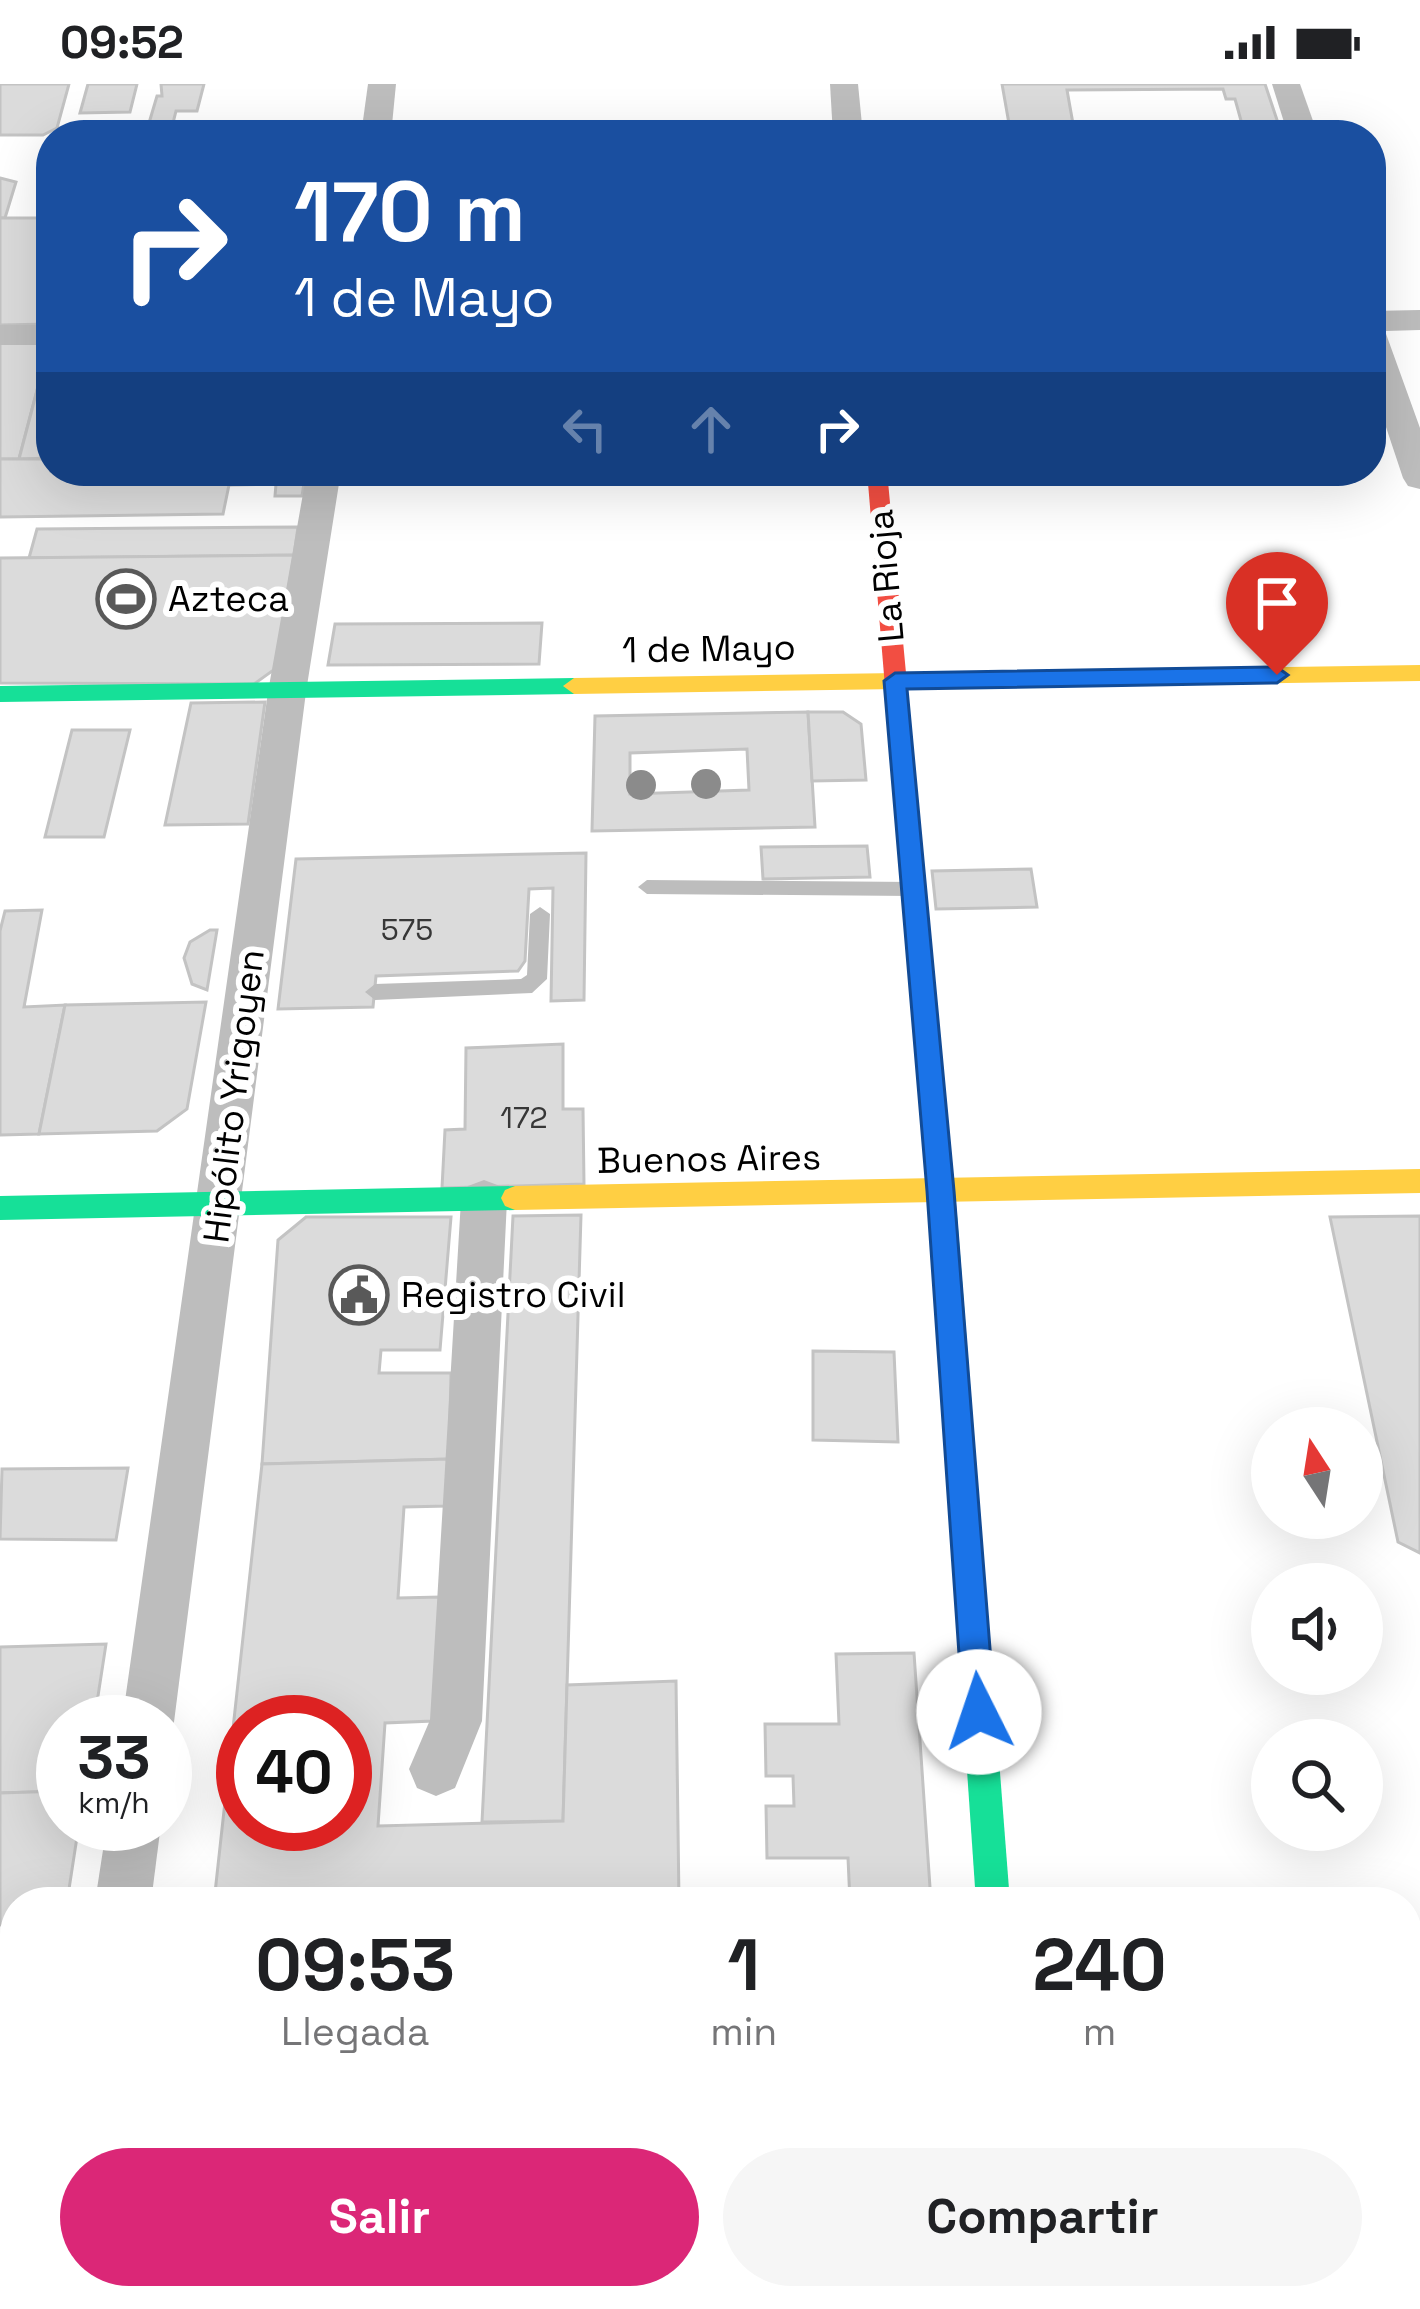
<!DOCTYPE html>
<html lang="es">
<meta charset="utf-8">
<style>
body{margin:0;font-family:"Space Grotesk",sans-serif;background:#f6f6f6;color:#202124;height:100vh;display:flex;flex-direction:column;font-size:45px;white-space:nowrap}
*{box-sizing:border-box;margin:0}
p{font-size:39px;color:#757577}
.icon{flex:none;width:66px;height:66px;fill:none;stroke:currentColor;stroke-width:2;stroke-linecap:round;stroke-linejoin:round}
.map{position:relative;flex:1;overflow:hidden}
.side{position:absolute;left:0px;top:1803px;width:1422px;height:423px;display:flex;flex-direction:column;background:#fff;border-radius:48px 48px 0 0;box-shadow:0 12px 48px #0002}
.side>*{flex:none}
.top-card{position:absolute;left:36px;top:36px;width:1350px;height:366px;border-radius:48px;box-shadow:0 12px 48px #0002;background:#1a4fa0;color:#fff;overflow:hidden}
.needle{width:78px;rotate:348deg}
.tools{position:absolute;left:1251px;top:1323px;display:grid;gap:24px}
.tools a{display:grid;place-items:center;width:132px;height:132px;border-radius:50%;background:#fff;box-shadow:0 12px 48px #0002;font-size:60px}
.speed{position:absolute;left:36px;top:1611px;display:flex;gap:24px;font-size:60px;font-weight:700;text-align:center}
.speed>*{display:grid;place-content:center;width:156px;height:156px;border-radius:50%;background:#fff;box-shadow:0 12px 48px #0002;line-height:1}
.speed small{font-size:30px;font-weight:400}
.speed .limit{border:18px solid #d22;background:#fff;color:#111}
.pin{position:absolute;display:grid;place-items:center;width:102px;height:102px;color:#fff;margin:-123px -51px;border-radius:50% 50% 50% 0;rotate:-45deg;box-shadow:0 0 12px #0007}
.pin .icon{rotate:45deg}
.me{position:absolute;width:132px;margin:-66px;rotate:356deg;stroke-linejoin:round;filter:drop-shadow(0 0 9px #0008)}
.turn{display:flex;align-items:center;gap:42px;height:252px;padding:0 60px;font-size:54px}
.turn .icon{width:156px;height:156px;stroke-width:2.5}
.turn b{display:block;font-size:84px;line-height:102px}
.lanes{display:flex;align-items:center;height:114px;padding:0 60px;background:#0003;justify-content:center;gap:60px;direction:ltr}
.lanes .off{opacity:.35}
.eta{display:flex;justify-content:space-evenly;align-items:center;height:204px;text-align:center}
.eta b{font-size:72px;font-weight:700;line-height:84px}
.primary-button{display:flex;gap:24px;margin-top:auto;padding:24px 60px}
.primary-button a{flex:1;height:138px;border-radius:72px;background:#db2777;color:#fff;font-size:48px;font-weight:700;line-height:138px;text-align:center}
.primary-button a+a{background:#f6f6f6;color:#202124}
.status{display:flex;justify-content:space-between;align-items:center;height:84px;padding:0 60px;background:#fff;direction:ltr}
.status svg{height:33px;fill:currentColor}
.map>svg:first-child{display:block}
.green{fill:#e8e8e8}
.building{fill:#dbdbdb;stroke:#c3c3c3;stroke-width:3;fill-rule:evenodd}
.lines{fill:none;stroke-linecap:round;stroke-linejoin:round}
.lane{fill:#bdbdbd;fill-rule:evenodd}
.street{fill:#bdbdbd;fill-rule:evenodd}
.fast{fill:#16e098;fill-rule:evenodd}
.slow{fill:#ffcf43;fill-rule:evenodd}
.jam{fill:#f24e42;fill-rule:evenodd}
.tree{fill:#8b8b8b}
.route{fill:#1a73e8;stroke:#114b97;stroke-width:3}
.labels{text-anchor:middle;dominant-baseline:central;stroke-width:12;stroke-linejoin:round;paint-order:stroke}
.number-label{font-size:30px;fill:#373737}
.street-label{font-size:36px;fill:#000;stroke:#fff}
.poi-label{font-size:36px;fill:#000;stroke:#fff;text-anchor:start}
</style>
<div class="status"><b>09:52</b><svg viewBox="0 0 49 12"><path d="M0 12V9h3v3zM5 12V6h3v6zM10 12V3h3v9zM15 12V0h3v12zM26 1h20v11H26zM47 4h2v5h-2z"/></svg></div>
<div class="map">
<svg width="1420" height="2225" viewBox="0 0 1420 2225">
<rect width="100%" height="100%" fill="#fff"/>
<polygon class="green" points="1407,1973 1420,1973 1420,2218 1407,2211"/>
<g class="building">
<polygon points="0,0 69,0 57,44 43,51 0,51"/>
<polygon points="88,0 137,0 130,28 80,29"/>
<polygon points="161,0 204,0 197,27 176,27 173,39 149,39 157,12 162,12"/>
<polygon points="1002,0 1265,0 1282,51 1245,51 1235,15 1226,15 1223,5 1067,6 1075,51 1011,51"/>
<polygon points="57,44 147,44 146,51 54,51"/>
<polygon points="0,94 16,98 5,134 0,134"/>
<polygon points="0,134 51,134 50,240 0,241"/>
<polygon points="50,257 19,375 0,375 0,259"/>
<polygon points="50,257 51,374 19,375"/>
<polygon points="0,375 51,375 51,387 306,387 302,412 275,412 276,400 229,401 223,430 0,433"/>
<polygon points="298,443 294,471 29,474 37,445"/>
<polygon points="294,471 275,585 254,600 0,599 0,474"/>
<polygon points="542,539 539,580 328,581 335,540"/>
<polygon points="265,618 248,740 165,741 191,619"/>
<path d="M808,628L815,743L592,747L595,632ZM747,665L749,706L630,710V669Z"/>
<polygon points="808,628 843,628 861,640 866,696 812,697"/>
<polygon points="72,646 130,646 104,753 45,753"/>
<polygon points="867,762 870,793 763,795 761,763"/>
<polygon points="586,769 584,916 551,917 553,804 529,805 525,877 518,887 376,892 373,923 278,925 296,775"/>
<polygon points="1031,785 1037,823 936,825 932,787"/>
<polygon points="42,826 24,923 65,921 39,1050 0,1051 0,847 5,827"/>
<polygon points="210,846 217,846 207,906 192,900 184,874 190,858"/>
<polygon points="206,918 187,1025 157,1047 39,1050 65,921"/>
<polygon points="563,960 563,1025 583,1025 584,1100 442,1104 445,1046 465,1045 466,964"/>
<polygon points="581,1131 563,1737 482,1738 513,1132"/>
<polygon points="1420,1132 1420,1469 1398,1458 1330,1133"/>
<polygon points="306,1133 451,1133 440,1266 381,1266 379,1289 451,1289 449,1375 262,1380 278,1156"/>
<polygon points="813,1267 894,1268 898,1358 813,1356"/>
<path d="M449,1375L447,1422L404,1423L398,1514L440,1513L433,1637L385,1639L378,1742L563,1737L567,1601L676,1597L679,1818H214L262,1380ZM243,1638H345V1740H243Z"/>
<polygon points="128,1384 116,1456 0,1455 2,1385"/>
<polygon points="106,1560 94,1638 63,1638 63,1707 0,1709 0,1563"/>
<polygon points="914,1569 931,1818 850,1818 848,1774 767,1774 766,1722 794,1722 793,1692 766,1692 765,1640 839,1640 836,1570"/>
<polygon points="63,1707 63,1740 79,1740 67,1818 15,1818 15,1840 0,1841 0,1709"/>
<polygon points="138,2211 285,2211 283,2225 137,2225"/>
<polygon points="1138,2211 1405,2211 1420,2218 1420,2225 1134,2225"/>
</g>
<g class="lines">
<g class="lane">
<polygon points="647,796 913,798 922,805 913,812 647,810 638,803"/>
<polygon points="540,823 550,830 547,895 532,909 375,916 365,908 375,900 521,895 527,891 530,830"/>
<polygon points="1407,2183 1420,2189 1420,2221 1402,2211 1407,2211"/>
</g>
<g class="street">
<polygon points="368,0 396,0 391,51 361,51"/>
<polygon points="830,0 858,0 863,51 833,51"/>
<polygon points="1272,0 1300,0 1318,51 1288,51"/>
<polygon points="1420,226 1420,246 1385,247 1420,344 1420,405 1408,402 1403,394 1371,298 1371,227"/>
<rect x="0" y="241" width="51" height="20"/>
<polygon points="307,387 341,387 306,608 174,1638 165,1657 165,1638 122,1638 268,608"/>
<polygon points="484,1096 500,1102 507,1116 482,1637 455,1704 436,1712 417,1704 409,1685 430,1636 461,1116 468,1102"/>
<polygon points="107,1740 161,1740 151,1818 95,1818"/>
<polygon points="1420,1876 1420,1932 1407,1933 1407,1877"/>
<polygon points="15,1906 15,1964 0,1965 0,1907"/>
<polygon points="34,2211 96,2211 94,2225 32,2225"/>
<polygon points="996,2211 1058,2211 1060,2225 998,2225"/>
</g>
<g class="fast">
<polygon points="574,594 585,602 574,610 0,618 0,602"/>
<polygon points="515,1102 525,1106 529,1114 525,1122 515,1126 0,1136 0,1112"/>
<polygon points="943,1119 953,1123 957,1131 1010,1818 976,1818 929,1131 933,1123"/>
</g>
<g class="slow">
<polygon points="1420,581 1420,597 574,610 563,602 574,594"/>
<polygon points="1420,1085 1420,1109 515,1126 505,1122 501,1114 505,1106 515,1102"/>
</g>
<polygon class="jam" points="867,387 887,387 957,1131 953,1139 943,1143 933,1139 929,1131"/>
</g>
<g class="tree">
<circle cx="706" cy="700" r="15"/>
<circle cx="641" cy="701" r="15"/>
</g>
<polygon class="route" points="1277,583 1288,591 1277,599 907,605 954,1107 995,1628 990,1640 979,1644 968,1640 963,1628 927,1107 884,597 895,589"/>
<defs>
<symbol id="stadium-ring" viewBox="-11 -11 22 22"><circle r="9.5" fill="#fff" stroke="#595959" stroke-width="1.5"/><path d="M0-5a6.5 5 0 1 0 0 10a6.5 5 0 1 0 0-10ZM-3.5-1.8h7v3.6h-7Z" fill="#595959"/></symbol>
<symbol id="civic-ring" viewBox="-11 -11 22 22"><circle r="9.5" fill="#fff" stroke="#595959" stroke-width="1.5"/><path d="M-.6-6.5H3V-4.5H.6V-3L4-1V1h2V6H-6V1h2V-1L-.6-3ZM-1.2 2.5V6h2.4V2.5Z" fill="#595959"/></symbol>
</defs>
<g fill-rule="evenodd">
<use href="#stadium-ring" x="93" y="482" width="66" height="66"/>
<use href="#civic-ring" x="326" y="1178" width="66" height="66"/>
</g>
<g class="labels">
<g class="number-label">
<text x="407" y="845">575</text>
<text x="524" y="1033">172</text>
</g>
<g class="street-label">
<text transform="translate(886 492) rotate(-95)">La Rioja</text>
<text transform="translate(709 565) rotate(-1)">1 de Mayo</text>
<text transform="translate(234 1012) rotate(-83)">Hipólito Yrigoyen</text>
<text transform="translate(709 1075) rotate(-1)">Buenos Aires</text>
</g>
<g class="poi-label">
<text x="168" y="515">Azteca</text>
<text x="401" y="1211">Registro Civil</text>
</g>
</g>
</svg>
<div class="tools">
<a><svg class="needle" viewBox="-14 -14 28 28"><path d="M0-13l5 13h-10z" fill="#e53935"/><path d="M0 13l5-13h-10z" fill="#757577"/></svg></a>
<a><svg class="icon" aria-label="sound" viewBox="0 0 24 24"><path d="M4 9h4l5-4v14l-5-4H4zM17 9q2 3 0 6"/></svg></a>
<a><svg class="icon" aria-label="search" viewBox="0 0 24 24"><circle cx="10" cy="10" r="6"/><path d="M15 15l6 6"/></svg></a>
</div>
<div class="speed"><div>33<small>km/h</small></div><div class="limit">40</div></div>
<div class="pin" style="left:1277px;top:591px;background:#d93025"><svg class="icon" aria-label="arrive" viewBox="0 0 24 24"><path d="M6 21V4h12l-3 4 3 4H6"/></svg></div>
<svg class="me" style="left:979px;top:1628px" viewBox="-20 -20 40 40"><circle r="19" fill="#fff"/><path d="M0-13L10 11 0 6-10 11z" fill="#1a73e8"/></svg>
<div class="top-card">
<div class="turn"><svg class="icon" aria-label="right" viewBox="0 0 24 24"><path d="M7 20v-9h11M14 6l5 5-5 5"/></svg><div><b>170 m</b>1 de Mayo</div></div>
<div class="lanes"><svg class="icon off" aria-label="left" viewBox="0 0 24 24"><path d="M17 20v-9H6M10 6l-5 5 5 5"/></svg><svg class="icon off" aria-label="ahead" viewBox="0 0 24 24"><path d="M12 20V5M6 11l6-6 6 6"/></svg><svg class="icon" aria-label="right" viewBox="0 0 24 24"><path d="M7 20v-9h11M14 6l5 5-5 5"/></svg></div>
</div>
<section class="side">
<div class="eta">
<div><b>09:53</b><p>Llegada</p></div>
<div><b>1</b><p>min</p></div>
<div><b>240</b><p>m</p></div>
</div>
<div class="primary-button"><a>Salir</a><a>Compartir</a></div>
</section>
</div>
